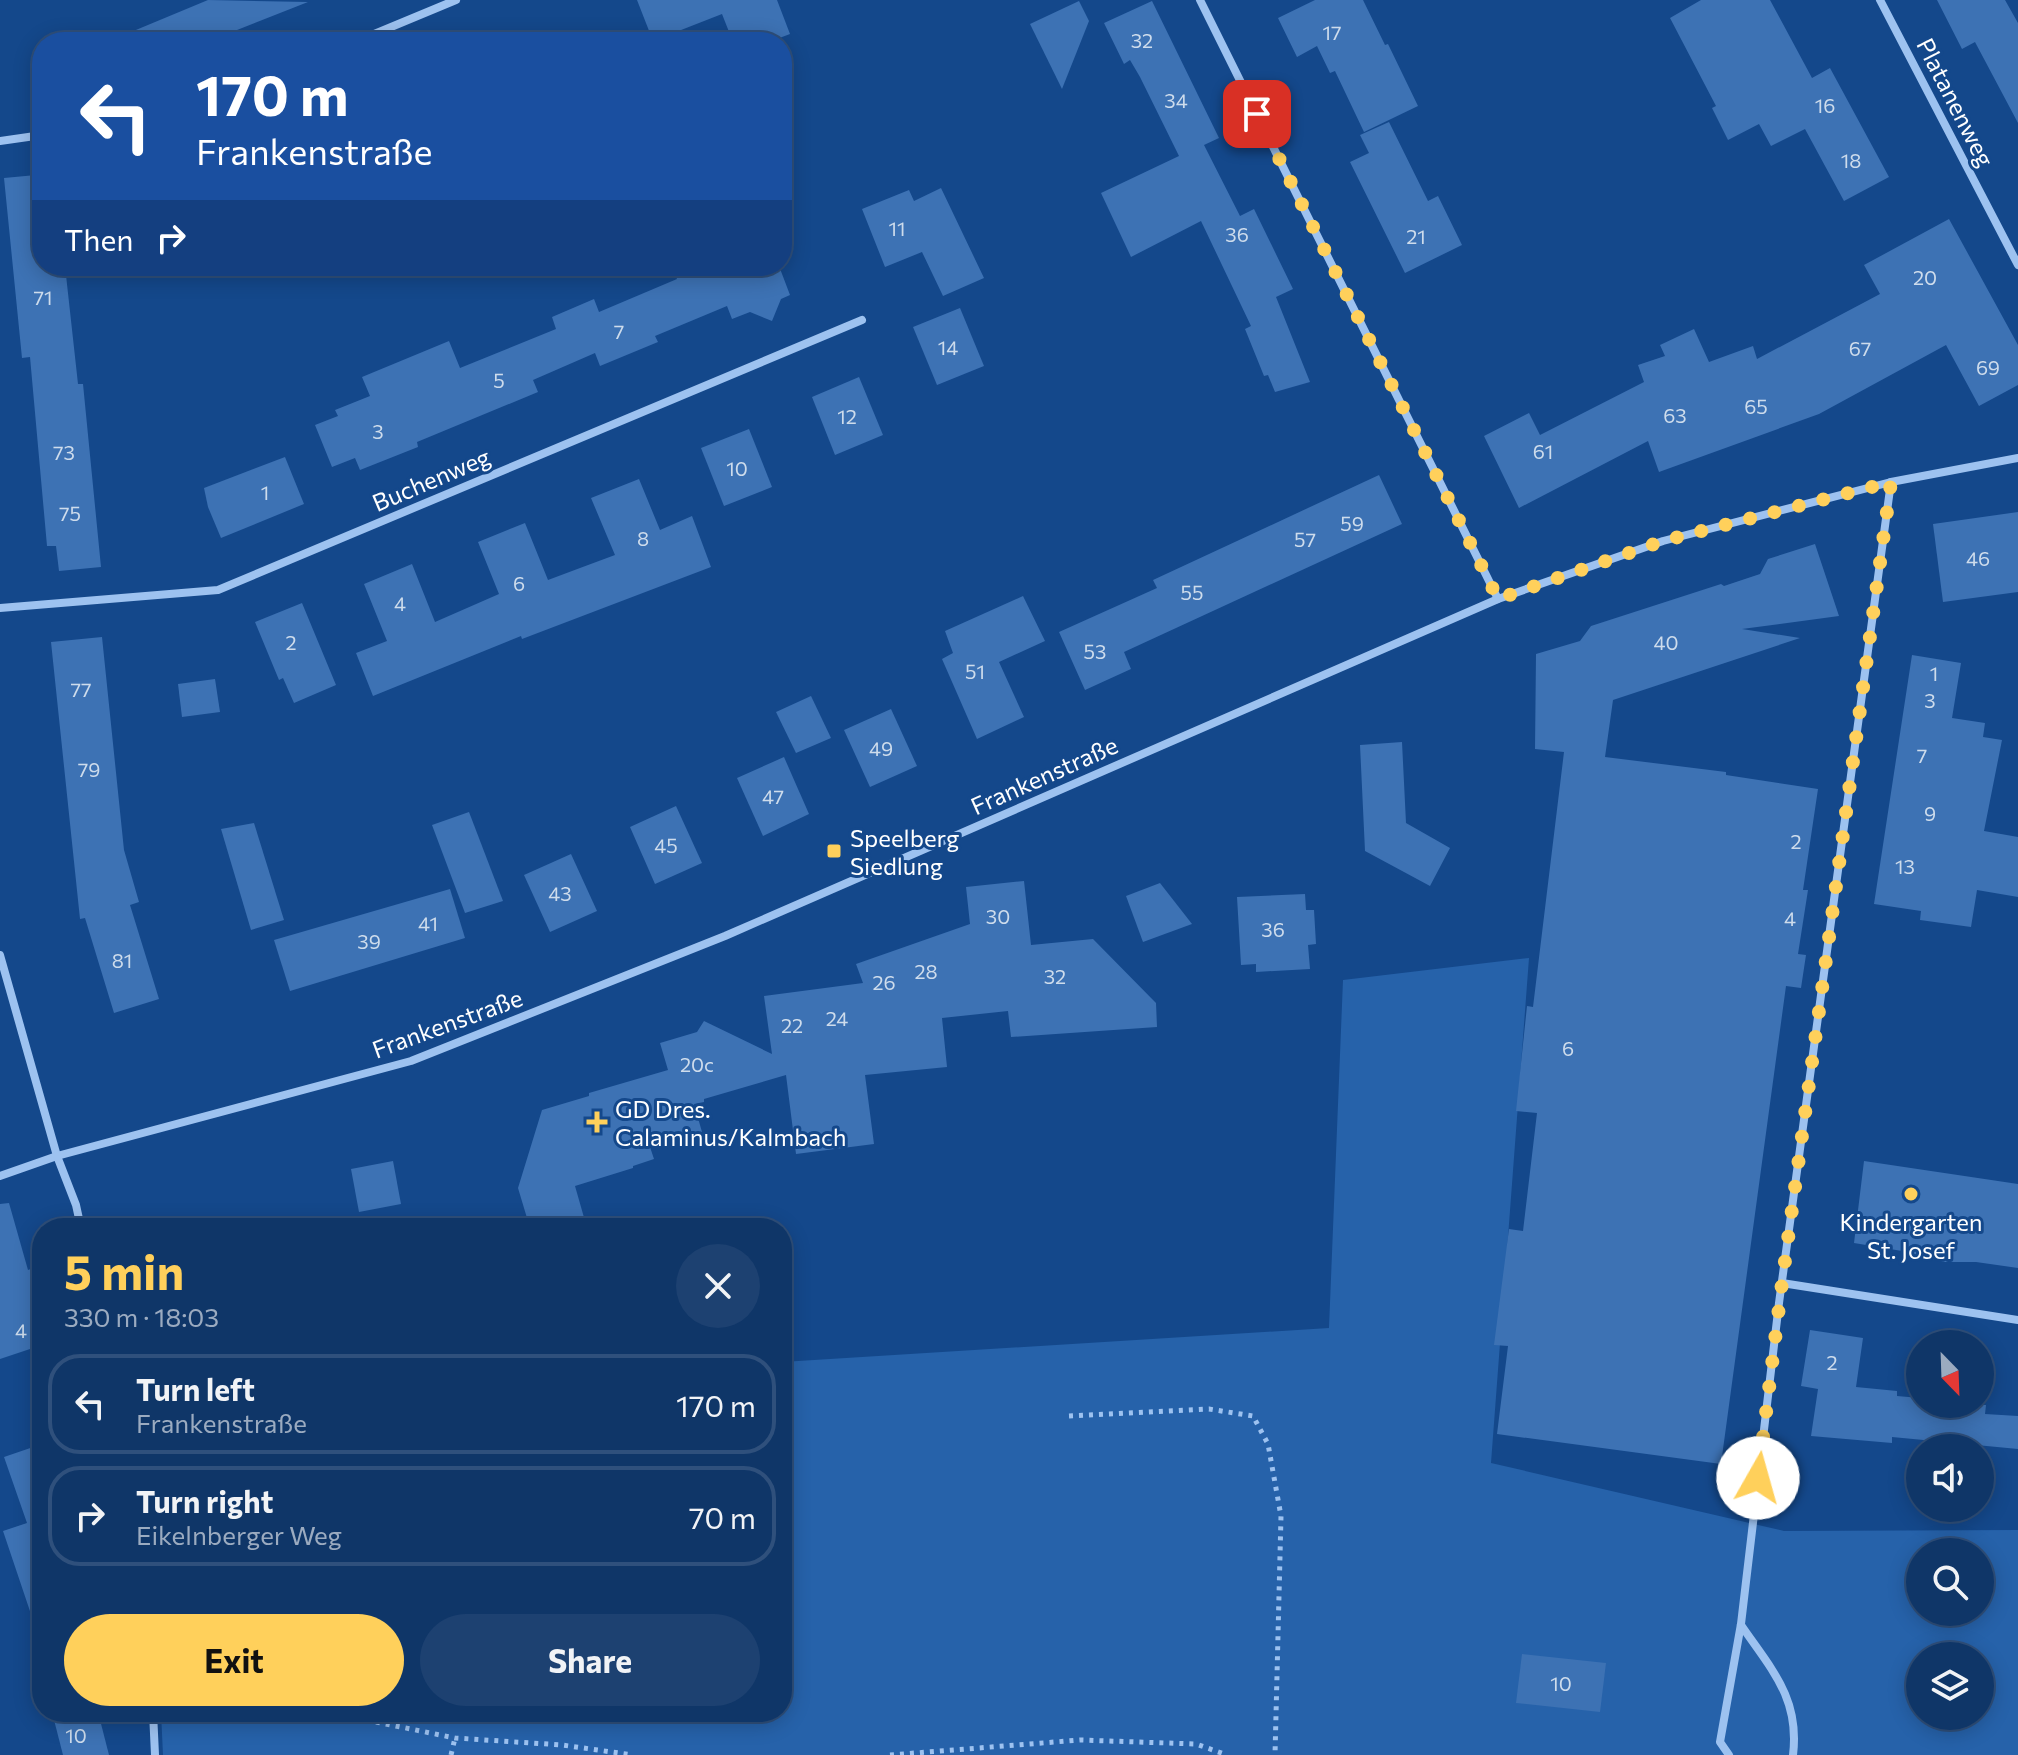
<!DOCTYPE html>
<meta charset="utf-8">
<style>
body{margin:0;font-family:Commissioner,sans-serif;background:#1d4171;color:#f1f3f6;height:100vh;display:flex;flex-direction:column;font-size:30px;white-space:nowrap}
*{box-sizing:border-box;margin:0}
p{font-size:26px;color:#9babc0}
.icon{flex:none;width:44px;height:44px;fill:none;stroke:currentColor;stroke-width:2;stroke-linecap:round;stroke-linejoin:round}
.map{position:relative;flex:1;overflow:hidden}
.sheet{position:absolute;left:32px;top:1218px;width:760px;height:504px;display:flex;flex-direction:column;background:#0f3668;border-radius:32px;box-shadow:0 4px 20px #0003,0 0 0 2px #2f507c}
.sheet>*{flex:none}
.guide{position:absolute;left:32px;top:32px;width:760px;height:244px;border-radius:32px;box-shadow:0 4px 20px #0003,0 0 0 2px #2f507c;background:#1a4fa0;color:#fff;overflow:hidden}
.needle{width:52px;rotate:157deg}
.fabs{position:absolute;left:1906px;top:1330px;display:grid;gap:16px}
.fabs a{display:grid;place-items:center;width:88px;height:88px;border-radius:50%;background:#0f3668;box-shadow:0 4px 20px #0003,0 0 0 2px #2f507c;font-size:40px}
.pin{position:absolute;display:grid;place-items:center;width:68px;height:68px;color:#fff;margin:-34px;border-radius:16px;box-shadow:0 4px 12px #0006}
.me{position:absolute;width:88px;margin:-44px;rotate:7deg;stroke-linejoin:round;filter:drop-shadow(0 0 6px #0008)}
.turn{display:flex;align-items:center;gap:28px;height:168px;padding:0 32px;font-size:36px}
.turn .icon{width:104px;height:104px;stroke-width:2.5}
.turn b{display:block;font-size:56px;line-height:68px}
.then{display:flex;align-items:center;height:76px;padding:0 32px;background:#0003;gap:16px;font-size:30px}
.round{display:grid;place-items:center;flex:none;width:84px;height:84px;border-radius:42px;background:#1d4171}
.head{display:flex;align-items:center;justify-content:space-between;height:136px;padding:0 32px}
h1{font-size:48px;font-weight:700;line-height:60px;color:#ffd05b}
.cta{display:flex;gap:16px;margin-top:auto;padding:16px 32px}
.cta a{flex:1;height:92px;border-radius:48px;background:#ffd05b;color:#111;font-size:32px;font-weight:700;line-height:92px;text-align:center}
.cta a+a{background:#1d4171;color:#f1f3f6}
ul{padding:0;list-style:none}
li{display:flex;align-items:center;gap:24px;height:100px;margin:0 16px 12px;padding:0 16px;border:4px solid #2f507c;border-radius:32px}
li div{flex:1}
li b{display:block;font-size:30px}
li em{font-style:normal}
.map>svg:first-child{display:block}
.green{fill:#2662aa;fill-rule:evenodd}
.building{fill:#3d72b4}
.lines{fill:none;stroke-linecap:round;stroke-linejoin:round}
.path{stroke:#9dc2f0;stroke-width:5;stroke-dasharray:4 6;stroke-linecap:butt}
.minor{stroke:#9dc2f0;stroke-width:8}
.route{stroke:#ffd05b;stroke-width:14;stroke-dasharray:0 25.2}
.poi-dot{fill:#ffd05b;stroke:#14488b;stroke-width:3}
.labels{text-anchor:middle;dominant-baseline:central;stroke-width:6;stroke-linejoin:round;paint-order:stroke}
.number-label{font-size:20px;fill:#cedcec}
.street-label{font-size:24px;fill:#fff;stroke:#14488b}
.poi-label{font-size:24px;fill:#fff;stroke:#14488b;text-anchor:start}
</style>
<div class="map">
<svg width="2018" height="1755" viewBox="0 0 2018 1755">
<rect width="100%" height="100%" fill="#14488b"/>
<path class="green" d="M1529,958L1491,1463L1784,1531L2018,1530V1755H163L161,1712H782V1362L1329,1328L1343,980ZM1920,1552H1980V1612H1920ZM1920,1656H1980V1716H1920Z"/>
<g class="building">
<polygon points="208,0 308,2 232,32 236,42 107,42"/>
<polygon points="637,0 777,0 790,34 769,42 733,42 722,14 653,41"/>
<polygon points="1315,0 1363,0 1385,45 1388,44 1418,106 1364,132 1335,71 1330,73 1317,46 1297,57 1278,18"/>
<polygon points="1701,0 1770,0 1812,78 1830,68 1889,177 1844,201 1805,129 1771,146 1759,124 1728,140 1712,108 1716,106 1670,18"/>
<polygon points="1937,0 2005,0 2018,23 2018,123 1975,42 1962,49"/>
<polygon points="1079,1 1089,21 1062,89 1030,24"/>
<polygon points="1152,1 1219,138 1204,145 1240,216 1254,209 1293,289 1276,297 1310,382 1275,392 1268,375 1264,376 1245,329 1251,326 1201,221 1131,257 1101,193 1179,156 1140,77 1130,60 1124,64 1104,23"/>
<polygon points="1389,122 1428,201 1438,196 1462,245 1405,273 1350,162 1369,153 1360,135"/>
<polygon points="36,175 39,203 42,203 42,266 65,266 78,384 83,384 101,567 59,571 56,546 47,546 30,357 22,358 4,178"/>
<polygon points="941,188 984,278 943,296 922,252 885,267 862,209 909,190 914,201"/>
<polygon points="1949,219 2018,345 2018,385 1979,406 1946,345 1819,414 1659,472 1648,441 1519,508 1484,436 1529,413 1540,435 1644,382 1638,365 1665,356 1660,345 1694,329 1709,362 1753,346 1757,359 1880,294 1864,265"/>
<polygon points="672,266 779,266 790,295 781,299 772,321 750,312 732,319 727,306 655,336 658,342 600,366 595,353 533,380 538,392 417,442 418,447 360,470 355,458 332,467 315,425 338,416 335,410 370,396 362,377 449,341 460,368 556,329 552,317 594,299 599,312 677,279"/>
<polygon points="960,308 984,366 937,385 913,327"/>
<polygon points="859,377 883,435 835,455 812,397"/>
<polygon points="749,429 772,487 724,506 701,448"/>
<polygon points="285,457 304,504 221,538 208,507 204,488"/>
<polygon points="1379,475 1402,524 1124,652 1131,669 1085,690 1059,632 1157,588 1153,580"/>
<polygon points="639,479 660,530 692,516 711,567 522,639 521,636 373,696 356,653 387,641 364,584 412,564 435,622 499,594 478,542 525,523 548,580 580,568 615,555 591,498"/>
<polygon points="2018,512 2018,592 1943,602 1933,524"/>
<polygon points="1815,544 1839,616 1742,629 1800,638 1613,700 1605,757 1726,772 1726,775 1818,789 1803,890 1808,890 1798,954 1806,955 1801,988 1786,986 1721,1464 1497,1434 1508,1346 1494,1345 1509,1229 1523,1231 1537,1113 1516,1111 1527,1006 1533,1007 1564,752 1535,749 1536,654 1580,641 1591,626 1721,584 1724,586 1760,574 1768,559"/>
<polygon points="1023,596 1045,641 999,662 1024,717 977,739 942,659 953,653 945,631"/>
<polygon points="302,603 336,685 294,703 283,678 279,680 255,622"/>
<polygon points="102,637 124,850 139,902 130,905 159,999 114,1013 85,918 80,919 51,642"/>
<polygon points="1912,655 1961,663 1952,718 1985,723 1983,737 2002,740 1984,831 2018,837 2018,897 1977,890 1971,927 1920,920 1921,911 1874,904"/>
<polygon points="215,679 220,712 182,717 178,684"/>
<polygon points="811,696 831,738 796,753 776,712"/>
<polygon points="891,709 917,766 870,787 844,730"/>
<polygon points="1402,742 1406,823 1450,848 1430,886 1365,851 1360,745"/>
<polygon points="784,757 809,814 763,836 737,778"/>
<polygon points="676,806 702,863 655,884 630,827"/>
<polygon points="469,812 503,901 465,913 432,825"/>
<polygon points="254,823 284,920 251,930 221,829"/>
<polygon points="571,854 597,911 550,932 524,875"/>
<polygon points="1024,881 1031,945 1093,939 1156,1003 1157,1027 1011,1037 1008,1011 942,1018 947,1067 865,1075 874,1144 796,1154 786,1075 704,1099 704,1102 694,1104 702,1132 650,1147 654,1159 633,1166 633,1168 575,1186 587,1228 530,1228 518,1188 542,1110 589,1096 589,1093 668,1070 660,1043 697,1032 704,1021 772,1054 764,996 863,983 856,964 970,924 966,887"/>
<polygon points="1160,883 1192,924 1143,942 1126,896"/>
<polygon points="450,889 465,938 290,991 274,940"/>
<polygon points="1305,894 1306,910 1314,910 1316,944 1308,945 1310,969 1256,972 1256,964 1241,965 1237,897"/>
<polygon points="393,1161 401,1204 359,1212 351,1169"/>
<polygon points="1864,1161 2018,1184 2018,1268 1976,1262 1943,1262 1902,1251 1854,1243"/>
<polygon points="9,1203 28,1270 36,1267 42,1285 42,1345 0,1359 0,1204"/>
<polygon points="1810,1330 1863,1338 1856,1387 1897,1391 1897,1396 1920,1398 1920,1404 1986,1405 1985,1414 2018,1416 2018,1449 1892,1437 1892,1443 1811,1436 1818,1389 1801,1386"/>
<polygon points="42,1444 42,1628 36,1629 3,1531 27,1523 4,1457"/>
<polygon points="1522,1654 1606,1663 1600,1712 1516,1703"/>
<polygon points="52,1712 98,1712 109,1755 63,1755"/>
</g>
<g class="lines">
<g class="path">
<polyline points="1069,1416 1209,1409 1253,1416 1268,1444 1281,1516 1275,1755"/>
<polyline points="327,1712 455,1738 562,1745 633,1755"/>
<polyline points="451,1755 455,1738"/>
<polyline points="890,1755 1080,1740 1196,1744 1227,1755"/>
</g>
<g class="minor">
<polyline points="1200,0 1498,599"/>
<polyline points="1880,0 2018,265"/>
<polyline points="355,42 456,0"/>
<polyline points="0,141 42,135"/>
<polyline points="0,608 218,590 862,320"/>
<polyline points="0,955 57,1156 76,1205 81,1228"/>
<polyline points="0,1176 57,1156 411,1061 725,936 1498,599 1663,541 1891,482 2018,458"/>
<polyline points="1782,1283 2018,1320"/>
<path d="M1741,1625C1771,1669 1800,1698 1793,1755"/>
<polyline points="153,1712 155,1755"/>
<polyline points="1729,1755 1720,1742 1741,1624 1779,1303 1891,482"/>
</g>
</g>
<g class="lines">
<polyline class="route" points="1257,114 1498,599 1663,541 1891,482 1782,1283 1758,1478"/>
</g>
<g class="poi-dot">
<rect x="826" y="843" width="16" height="16" rx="4"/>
<path d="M593 1110h8v8h8v8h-8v8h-8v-8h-8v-8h8z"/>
<circle cx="1911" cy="1194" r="8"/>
</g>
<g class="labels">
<g class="number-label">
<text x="1332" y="32">17</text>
<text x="1142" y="40">32</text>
<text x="1176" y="100">34</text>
<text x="1825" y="105">16</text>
<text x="1851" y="160">18</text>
<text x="897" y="228">11</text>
<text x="1237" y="234">36</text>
<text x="1416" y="236">21</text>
<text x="1925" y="277">20</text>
<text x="43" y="297">71</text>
<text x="619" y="331">7</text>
<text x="948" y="347">14</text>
<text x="1860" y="348">67</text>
<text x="1988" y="367">69</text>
<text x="499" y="380">5</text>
<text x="1756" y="406">65</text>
<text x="1675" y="415">63</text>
<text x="847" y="416">12</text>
<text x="378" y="431">3</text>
<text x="1543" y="451">61</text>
<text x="64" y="452">73</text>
<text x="737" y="468">10</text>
<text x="265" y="492">1</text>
<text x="70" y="513">75</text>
<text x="1352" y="523">59</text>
<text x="643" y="538">8</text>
<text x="1305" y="539">57</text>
<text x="1978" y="558">46</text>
<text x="519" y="583">6</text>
<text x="1192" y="592">55</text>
<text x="400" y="603">4</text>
<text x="291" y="642">2</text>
<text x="1666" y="642">40</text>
<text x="1095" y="651">53</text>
<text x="975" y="671">51</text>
<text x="1934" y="673">1</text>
<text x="81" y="689">77</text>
<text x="1930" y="700">3</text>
<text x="881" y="748">49</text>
<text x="1922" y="755">7</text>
<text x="89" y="769">79</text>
<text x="773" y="796">47</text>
<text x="1930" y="813">9</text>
<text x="1796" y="841">2</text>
<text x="666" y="845">45</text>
<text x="1905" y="866">13</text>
<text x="560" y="893">43</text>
<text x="998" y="916">30</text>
<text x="1790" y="918">4</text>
<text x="428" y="923">41</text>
<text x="1273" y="929">36</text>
<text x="369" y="941">39</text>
<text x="122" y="960">81</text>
<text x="926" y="971">28</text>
<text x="1055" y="976">32</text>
<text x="884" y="982">26</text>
<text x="837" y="1018">24</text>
<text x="792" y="1025">22</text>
<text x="1568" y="1048">6</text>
<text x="697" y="1064">20c</text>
<text x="21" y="1330">4</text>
<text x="1832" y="1362">2</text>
<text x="1561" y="1683">10</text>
<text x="76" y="1735">10</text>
</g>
<g class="street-label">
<text transform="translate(1956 102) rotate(63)">Platanenweg</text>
<text transform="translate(431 479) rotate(-23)">Buchenweg</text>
<text transform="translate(1044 775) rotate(-24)">Frankenstraße</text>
<text transform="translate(447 1023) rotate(-20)">Frankenstraße</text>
</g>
<g class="poi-label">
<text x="850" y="837">Speelberg<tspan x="850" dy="28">Siedlung</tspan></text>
<text x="615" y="1108">GD Dres.<tspan x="615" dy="28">Calaminus/Kalmbach</tspan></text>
<text x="1911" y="1221" text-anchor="middle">Kindergarten<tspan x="1911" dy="28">St. Josef</tspan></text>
</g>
</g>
</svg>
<div class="fabs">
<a><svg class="needle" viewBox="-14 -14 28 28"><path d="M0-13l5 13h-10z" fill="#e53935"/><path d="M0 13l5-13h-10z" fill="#9babc0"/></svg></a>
<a><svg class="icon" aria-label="sound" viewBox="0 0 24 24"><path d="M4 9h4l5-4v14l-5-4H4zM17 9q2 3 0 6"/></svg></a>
<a><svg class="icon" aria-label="search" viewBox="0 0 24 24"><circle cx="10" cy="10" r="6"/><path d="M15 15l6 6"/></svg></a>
<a><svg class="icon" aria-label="layers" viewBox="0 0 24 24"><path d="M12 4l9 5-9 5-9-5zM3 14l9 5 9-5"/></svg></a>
</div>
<div class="pin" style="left:1257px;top:114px;background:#d93025"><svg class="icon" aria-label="arrive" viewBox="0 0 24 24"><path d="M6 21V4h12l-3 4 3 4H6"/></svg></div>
<svg class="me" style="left:1758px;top:1478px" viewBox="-20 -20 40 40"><circle r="19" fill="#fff"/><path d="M0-13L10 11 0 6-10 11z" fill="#ffd05b"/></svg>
<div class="guide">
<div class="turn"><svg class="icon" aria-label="left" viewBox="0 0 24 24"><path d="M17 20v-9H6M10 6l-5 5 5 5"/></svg><div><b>170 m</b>Frankenstraße</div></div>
<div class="then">Then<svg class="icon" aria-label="right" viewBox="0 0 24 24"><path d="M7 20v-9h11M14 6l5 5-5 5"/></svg></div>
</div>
<section class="sheet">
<div class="head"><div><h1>5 min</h1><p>330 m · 18:03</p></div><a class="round"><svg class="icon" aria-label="close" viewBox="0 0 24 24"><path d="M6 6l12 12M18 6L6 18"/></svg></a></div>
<ul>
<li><svg class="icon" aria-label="left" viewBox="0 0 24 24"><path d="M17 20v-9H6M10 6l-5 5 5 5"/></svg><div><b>Turn left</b><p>Frankenstraße</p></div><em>170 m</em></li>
<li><svg class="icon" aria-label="right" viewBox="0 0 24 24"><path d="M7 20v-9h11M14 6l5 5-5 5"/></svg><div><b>Turn right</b><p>Eikelnberger Weg</p></div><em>70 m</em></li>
</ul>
<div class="cta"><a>Exit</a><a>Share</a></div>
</section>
</div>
